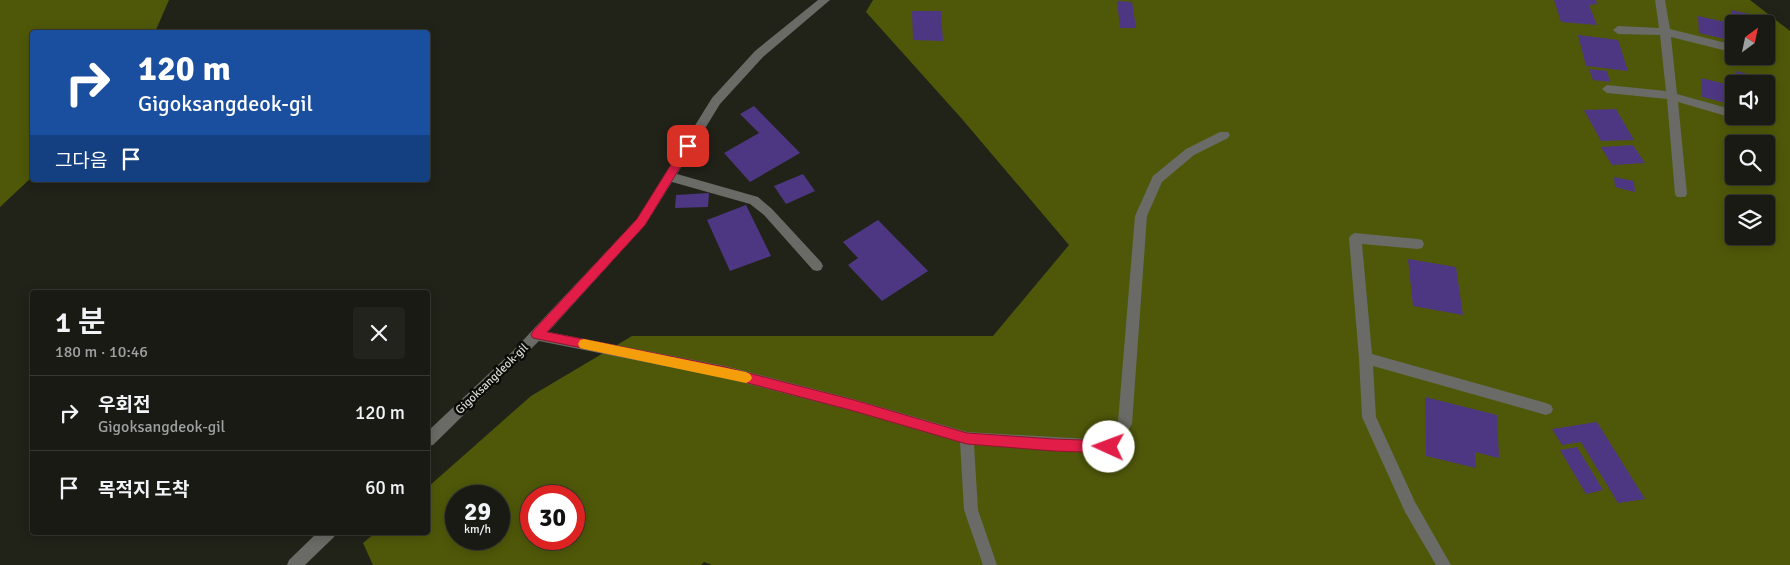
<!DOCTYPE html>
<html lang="ko">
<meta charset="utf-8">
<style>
body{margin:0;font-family:Signika,"Noto Sans KR",sans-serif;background:#22231c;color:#f1f3f6;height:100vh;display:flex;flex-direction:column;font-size:19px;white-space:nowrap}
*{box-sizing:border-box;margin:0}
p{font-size:16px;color:#9fa1a0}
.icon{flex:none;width:28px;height:28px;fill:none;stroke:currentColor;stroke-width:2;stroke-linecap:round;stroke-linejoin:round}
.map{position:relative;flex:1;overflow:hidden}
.panel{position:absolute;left:30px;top:290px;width:400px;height:245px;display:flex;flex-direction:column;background:#191a13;border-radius:5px;box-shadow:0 2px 12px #0003,0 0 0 1px #373833}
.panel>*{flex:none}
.hud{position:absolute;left:30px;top:30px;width:400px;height:152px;border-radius:5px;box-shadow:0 2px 12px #0003,0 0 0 1px #373833;background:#1a4fa0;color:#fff;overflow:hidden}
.needle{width:32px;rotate:33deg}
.fabs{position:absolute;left:1725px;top:15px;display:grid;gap:10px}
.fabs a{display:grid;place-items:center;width:50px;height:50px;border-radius:5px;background:#191a13;box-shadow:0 2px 12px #0003,0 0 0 1px #373833;font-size:25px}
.speed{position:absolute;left:445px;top:485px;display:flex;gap:10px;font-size:25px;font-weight:700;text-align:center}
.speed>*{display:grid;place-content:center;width:65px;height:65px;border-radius:50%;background:#191a13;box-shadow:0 2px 12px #0003,0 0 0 1px #373833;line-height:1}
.speed small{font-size:12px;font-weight:400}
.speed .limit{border:8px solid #d22;background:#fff;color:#111}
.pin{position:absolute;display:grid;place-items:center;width:42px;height:42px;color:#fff;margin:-21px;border-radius:10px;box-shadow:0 2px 8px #0006}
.me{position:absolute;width:55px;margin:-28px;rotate:272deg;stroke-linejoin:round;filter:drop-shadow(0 0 4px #0008)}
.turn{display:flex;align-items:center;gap:18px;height:105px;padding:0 25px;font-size:22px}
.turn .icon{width:65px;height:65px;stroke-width:2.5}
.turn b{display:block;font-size:35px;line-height:42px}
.then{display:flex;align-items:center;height:48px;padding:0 25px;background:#0003;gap:10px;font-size:19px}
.round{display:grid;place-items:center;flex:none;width:52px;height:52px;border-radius:5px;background:#22231c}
.summary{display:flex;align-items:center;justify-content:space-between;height:85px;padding:0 25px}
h1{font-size:30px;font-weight:600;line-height:38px}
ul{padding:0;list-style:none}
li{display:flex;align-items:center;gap:15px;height:75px;padding:0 25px;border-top:1px solid #373833}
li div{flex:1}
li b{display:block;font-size:19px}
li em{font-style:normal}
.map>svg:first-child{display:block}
.forest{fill:#4f5809;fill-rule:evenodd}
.building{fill:#4e3782}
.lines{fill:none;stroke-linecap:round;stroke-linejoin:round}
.minor{fill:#6a6b66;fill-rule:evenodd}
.route{fill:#e11d48;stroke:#92132f}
.slow{fill:#f59e0b}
.labels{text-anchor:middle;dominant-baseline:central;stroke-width:5;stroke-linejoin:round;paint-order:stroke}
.street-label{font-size:12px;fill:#d8d9d3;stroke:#0b0c08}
</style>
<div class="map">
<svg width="1790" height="565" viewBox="0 0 1790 565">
<rect width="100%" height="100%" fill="#212319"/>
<g class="forest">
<polygon points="0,0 169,0 155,32 32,32 32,177 0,207"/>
<path d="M873,0H1750L1790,31V565H712L704,562L701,565H373L363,543L375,533L428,532V487L531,396L632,336H993L1069,245L962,119L866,12ZM1734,24H1766V56H1734ZM1734,84H1766V116H1734ZM1734,144H1766V176H1734ZM1734,204H1766V236H1734ZM456,496H499V539H456ZM531,496H574V539H531Z"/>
</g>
<g class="building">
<polygon points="1554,0 1596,0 1597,4 1589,5 1597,25 1561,22"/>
<polygon points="1117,1 1132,2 1136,28 1120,28"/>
<polygon points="1731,10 1754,15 1755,24 1733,24"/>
<polygon points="912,11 941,11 943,41 913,40"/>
<polygon points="1698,16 1734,24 1734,41 1699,33"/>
<polygon points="1578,35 1618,40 1628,71 1586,66"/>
<polygon points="1589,69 1607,71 1610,82 1593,80"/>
<polygon points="1736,71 1760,77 1760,84 1737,84"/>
<polygon points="1701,78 1734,86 1734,105 1702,97"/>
<polygon points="754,106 800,153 750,182 724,153 759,133 740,114"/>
<polygon points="1616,109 1634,140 1601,141 1584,110"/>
<polygon points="1633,145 1645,163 1612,165 1601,147"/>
<polygon points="803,174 815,191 786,204 774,186"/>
<polygon points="1614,177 1634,181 1635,192 1615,187"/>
<polygon points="709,193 708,207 675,208 676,195"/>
<polygon points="746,205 771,256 730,271 707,220"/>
<polygon points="878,220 928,271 882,301 848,265 858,258 843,242"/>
<polygon points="1408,259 1456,267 1463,315 1413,306"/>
<polygon points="1425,397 1497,415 1499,458 1475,452 1476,468 1426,456"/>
<polygon points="1597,422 1645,499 1618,503 1581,442 1562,445 1552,429"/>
<polygon points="1577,447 1603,490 1586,494 1560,450"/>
</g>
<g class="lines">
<g class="minor">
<polygon points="818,0 830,0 763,57 720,104 677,174 758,197 772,209 821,262 823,266 821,270 817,271 813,270 764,215 750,204 672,182 645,225 548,332 725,366 853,399 967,432 1106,440 1118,422 1135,216 1153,176 1186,149 1220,132 1228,132 1230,135 1228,138 1194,155 1162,182 1147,216 1132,424 1114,452 1109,453 974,445 978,510 997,565 983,565 964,510 960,442 853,411 725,378 539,341 433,445 428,446 428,431 513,351 637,219 712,98 755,51"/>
<polygon points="1655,0 1665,0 1670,29 1734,45 1734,51 1731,52 1671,37 1677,94 1734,110 1734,116 1737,116 1733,118 1678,102 1687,194 1685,197 1677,197 1675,194 1667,99 1607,93 1602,89 1607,85 1666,91 1660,35 1618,34 1613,30 1618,26 1659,28"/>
<polygon points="1355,233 1418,239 1422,240 1424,244 1422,248 1418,249 1362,244 1372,354 1546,403 1551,405 1553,409 1551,413 1546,415 1373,366 1376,417 1415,502 1451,565 1436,565 1405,512 1362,417 1359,358 1349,238 1351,235"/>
<polygon points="318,532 336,532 334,537 305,565 287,565 289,560"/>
</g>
</g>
<polygon class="route" points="688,142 693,146 645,225 547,332 725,367 854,400 967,433 1054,439 1109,441 1114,443 1116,447 1114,451 1109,453 1054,451 967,444 854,411 725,377 533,338 531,335 533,331 637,219 684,144"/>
<polygon class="slow" points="584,339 746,372 750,374 752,378 750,381 746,383 584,349 580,348 578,344 580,340"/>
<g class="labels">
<g class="street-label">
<text transform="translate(492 379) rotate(-44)">Gigoksangdeok-gil</text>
</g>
</g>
</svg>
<div class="fabs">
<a><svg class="needle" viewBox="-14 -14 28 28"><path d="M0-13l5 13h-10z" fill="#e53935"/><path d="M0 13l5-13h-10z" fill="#9fa1a0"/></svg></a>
<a><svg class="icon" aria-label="sound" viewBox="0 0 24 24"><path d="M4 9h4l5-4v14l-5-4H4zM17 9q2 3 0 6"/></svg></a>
<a><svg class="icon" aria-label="search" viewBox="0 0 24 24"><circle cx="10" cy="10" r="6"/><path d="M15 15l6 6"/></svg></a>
<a><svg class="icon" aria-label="layers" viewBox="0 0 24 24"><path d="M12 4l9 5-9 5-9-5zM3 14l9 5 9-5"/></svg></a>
</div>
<div class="speed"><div>29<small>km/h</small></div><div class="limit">30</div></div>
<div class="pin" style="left:688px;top:146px;background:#d93025"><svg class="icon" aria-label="arrive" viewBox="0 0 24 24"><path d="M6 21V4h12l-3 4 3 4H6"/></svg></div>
<svg class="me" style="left:1109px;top:447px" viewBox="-20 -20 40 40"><circle r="19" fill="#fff"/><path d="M0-13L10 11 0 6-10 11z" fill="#e11d48"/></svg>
<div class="hud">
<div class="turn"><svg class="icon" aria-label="right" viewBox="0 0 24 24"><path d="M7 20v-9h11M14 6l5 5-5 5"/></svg><div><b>120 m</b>Gigoksangdeok-gil</div></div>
<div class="then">그다음<svg class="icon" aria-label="arrive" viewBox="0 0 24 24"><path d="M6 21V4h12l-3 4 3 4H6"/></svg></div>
</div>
<section class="panel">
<div class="summary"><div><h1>1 분</h1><p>180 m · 10:46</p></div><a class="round"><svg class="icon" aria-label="close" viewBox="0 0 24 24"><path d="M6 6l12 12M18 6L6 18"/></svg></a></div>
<ul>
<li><svg class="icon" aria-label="right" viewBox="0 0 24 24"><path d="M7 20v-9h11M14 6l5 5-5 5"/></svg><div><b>우회전</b><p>Gigoksangdeok-gil</p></div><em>120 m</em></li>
<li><svg class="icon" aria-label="arrive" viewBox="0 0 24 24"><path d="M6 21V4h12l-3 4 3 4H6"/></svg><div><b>목적지 도착</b></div><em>60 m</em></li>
</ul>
</section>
</div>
